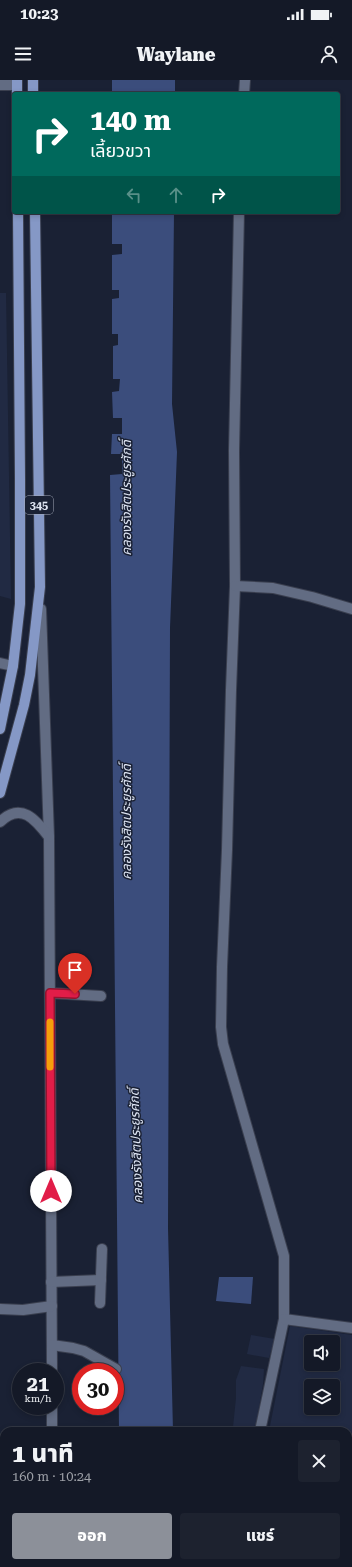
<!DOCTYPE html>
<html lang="th">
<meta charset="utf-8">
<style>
body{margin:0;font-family:"Roboto Serif","Noto Sans Thai",serif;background:#1d222f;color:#f1f3f6;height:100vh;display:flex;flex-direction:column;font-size:15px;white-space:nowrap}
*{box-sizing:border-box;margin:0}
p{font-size:13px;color:#9da0a7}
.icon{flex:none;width:22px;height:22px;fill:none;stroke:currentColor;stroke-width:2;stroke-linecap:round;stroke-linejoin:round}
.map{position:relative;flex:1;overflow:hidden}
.panel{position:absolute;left:0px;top:1347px;width:352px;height:140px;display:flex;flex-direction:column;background:#141927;border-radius:12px 12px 0 0;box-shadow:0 2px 6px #0003,0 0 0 1px #333844}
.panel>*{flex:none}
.top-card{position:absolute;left:12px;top:12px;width:328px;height:122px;border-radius:4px;box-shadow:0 2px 6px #0003,0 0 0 1px #333844;background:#00695c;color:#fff;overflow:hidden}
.buttons{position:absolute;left:304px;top:1255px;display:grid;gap:8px}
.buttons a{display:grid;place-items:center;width:36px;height:36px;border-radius:4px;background:#141927;box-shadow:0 2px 6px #0003,0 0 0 1px #333844;font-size:20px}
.speed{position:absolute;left:12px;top:1283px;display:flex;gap:8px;font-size:20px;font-weight:700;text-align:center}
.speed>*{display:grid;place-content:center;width:52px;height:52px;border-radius:50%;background:#141927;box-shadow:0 2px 6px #0003,0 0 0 1px #333844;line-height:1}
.speed small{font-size:10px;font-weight:400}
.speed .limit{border:6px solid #d22;background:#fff;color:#111}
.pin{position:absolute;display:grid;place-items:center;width:34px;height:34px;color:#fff;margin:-41px -17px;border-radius:50% 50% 50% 0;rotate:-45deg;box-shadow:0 0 4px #0007}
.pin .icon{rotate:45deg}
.me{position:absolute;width:44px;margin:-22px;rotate:0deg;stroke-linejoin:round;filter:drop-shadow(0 0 3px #0008)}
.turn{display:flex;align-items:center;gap:14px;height:84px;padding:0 12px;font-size:18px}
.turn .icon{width:52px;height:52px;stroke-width:2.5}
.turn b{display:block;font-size:28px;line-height:34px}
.lanes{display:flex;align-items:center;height:38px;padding:0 12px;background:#0003;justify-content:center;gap:20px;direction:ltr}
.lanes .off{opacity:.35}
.round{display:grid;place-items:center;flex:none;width:42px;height:42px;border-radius:4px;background:#1d222f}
.head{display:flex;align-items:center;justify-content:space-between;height:68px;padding:0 12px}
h1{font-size:24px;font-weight:800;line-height:30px}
.primary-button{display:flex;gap:8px;margin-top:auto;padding:8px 12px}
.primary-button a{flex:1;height:46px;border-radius:4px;background:#8c9099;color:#fff;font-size:16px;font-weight:800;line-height:46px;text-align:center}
.primary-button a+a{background:#1d222f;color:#f1f3f6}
.status{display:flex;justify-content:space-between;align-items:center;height:28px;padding:0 20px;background:#141927;direction:ltr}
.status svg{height:11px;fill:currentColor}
header{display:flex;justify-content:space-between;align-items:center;height:52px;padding:0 12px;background:#141927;font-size:18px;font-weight:800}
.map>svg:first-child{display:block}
.built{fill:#212a43;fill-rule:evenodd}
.green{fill:#1e2d54}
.water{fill:#3b4d7c}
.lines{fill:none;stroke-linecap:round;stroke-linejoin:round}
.minor-casing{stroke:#3a3f4f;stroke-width:12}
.major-casing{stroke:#3a3f4f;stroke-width:12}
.minor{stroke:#626c83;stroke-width:10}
.major{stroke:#8598c6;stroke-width:10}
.route-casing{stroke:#92132f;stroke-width:10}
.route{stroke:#e11d48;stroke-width:7}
.slow{stroke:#f59e0b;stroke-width:7}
.labels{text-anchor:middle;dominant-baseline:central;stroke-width:3;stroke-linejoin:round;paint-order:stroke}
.shield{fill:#1a2134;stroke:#a5abba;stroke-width:1}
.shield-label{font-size:11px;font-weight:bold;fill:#e0e6f3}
.water-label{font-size:13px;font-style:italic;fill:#dee5f4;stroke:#1a2134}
</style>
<div class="status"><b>10:23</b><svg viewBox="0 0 49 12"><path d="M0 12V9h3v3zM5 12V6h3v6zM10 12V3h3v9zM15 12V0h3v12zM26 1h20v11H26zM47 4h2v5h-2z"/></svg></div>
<header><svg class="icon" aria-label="menu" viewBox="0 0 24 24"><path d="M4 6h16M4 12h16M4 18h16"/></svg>Waylane<svg class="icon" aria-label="person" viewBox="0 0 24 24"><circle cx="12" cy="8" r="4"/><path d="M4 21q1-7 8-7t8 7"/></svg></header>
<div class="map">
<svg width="352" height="1487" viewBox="0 0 352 1487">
<rect width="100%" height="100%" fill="#1a2134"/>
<g class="built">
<polygon points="0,213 6,213 11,519 0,516"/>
<path d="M290,1246L352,1255V1487H335L324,1483H348V1351H269ZM311,1262H333V1284H311ZM311,1306H333V1328H311Z"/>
<polygon points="251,1255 275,1259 269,1278 247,1274"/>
<polygon points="241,1286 264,1289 263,1304 255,1351 233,1347 236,1318 236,1300"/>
</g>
<polygon class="green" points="247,1483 329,1483 327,1487 247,1487"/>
<g class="water">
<rect x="112" y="0" width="63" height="14"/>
<polygon points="112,132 174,132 172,324 177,372 170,548 168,1148 173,1351 119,1351 110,395 122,394 122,374 111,374 112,354 122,354 122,338 113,338 112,312 119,311 120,299 113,299 113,266 118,265 118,254 112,254 112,219 119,218 119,210 112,210 112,175 122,174 122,164 112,164"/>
<polygon points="219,1197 253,1197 251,1224 216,1221"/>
<rect x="122" y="1483" width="54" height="4"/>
</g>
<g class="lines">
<defs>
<g id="minor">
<polyline points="0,5 17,5"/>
<polyline points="244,14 245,0"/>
<polyline points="239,132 234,371 235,506 231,610 227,770 222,887 221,947 223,964 284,1176 284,1239 260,1351"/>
<polyline points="235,506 273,508 312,517 352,529"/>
<polyline points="41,529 49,757 52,1292"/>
<polyline points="0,583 13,586"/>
<path d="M0,742C21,721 36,740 49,757"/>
<polyline points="50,913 101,916"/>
<polyline points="51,1202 101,1200"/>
<polyline points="100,1223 102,1169"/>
<polyline points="0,1229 23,1230 52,1226"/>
<polyline points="284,1239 352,1248"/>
<polyline points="52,1265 73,1268 84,1271 116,1289"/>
<polyline points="52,1351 52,1326"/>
<polyline points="348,1444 352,1445"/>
<polyline points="0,1478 4,1478"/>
<polyline points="37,1487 38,1483"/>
<polyline points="82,1487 82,1483"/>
<polyline points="242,1487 242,1483"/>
</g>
<g id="major">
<polyline points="17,0 17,14"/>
<polyline points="33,0 33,14"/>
<polyline points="0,649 13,586 20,524 20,399 18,132"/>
<polyline points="0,713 24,625 30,595 40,507 35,132"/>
</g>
</defs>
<use href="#minor" class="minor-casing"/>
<use href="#major" class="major-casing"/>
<use href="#minor" class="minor"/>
<use href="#major" class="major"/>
</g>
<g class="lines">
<defs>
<polyline id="route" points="51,1111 50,913 75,914"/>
</defs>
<use href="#route" class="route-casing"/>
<use href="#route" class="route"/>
<polyline class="slow" points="50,942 50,987"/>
</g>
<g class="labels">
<rect class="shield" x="25" y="416" width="28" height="18" rx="3"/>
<g class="shield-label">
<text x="39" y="425">345</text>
</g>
<g class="water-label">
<text transform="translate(126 418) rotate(-90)">คลองรังสิตประยูรศักดิ์</text>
<text transform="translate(126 742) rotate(-90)">คลองรังสิตประยูรศักดิ์</text>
<text transform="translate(136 1066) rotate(-92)">คลองรังสิตประยูรศักดิ์</text>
</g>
</g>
</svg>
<div class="buttons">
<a><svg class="icon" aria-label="sound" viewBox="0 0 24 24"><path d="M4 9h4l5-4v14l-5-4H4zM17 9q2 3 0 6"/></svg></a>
<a><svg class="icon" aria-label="layers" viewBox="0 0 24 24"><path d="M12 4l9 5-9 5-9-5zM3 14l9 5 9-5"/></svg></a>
</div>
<div class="speed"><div>21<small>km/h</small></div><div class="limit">30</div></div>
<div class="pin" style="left:75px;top:914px;background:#d93025"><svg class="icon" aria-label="arrive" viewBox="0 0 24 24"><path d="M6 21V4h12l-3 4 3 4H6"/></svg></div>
<svg class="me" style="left:51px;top:1111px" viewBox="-20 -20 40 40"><circle r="19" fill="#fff"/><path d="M0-13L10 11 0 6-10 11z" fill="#e11d48"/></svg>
<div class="top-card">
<div class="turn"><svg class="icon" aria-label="right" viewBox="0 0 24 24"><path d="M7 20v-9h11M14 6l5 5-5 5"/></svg><div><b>140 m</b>เลี้ยวขวา</div></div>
<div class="lanes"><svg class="icon off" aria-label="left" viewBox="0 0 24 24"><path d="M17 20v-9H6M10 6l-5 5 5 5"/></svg><svg class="icon off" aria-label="ahead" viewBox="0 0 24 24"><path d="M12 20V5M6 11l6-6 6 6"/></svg><svg class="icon" aria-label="right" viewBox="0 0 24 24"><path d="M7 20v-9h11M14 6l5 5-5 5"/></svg></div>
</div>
<section class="panel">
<div class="head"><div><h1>1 นาที</h1><p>160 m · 10:24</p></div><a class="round"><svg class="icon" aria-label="close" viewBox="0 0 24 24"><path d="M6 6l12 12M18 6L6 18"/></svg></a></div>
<div class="primary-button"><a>ออก</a><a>แชร์</a></div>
</section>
</div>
